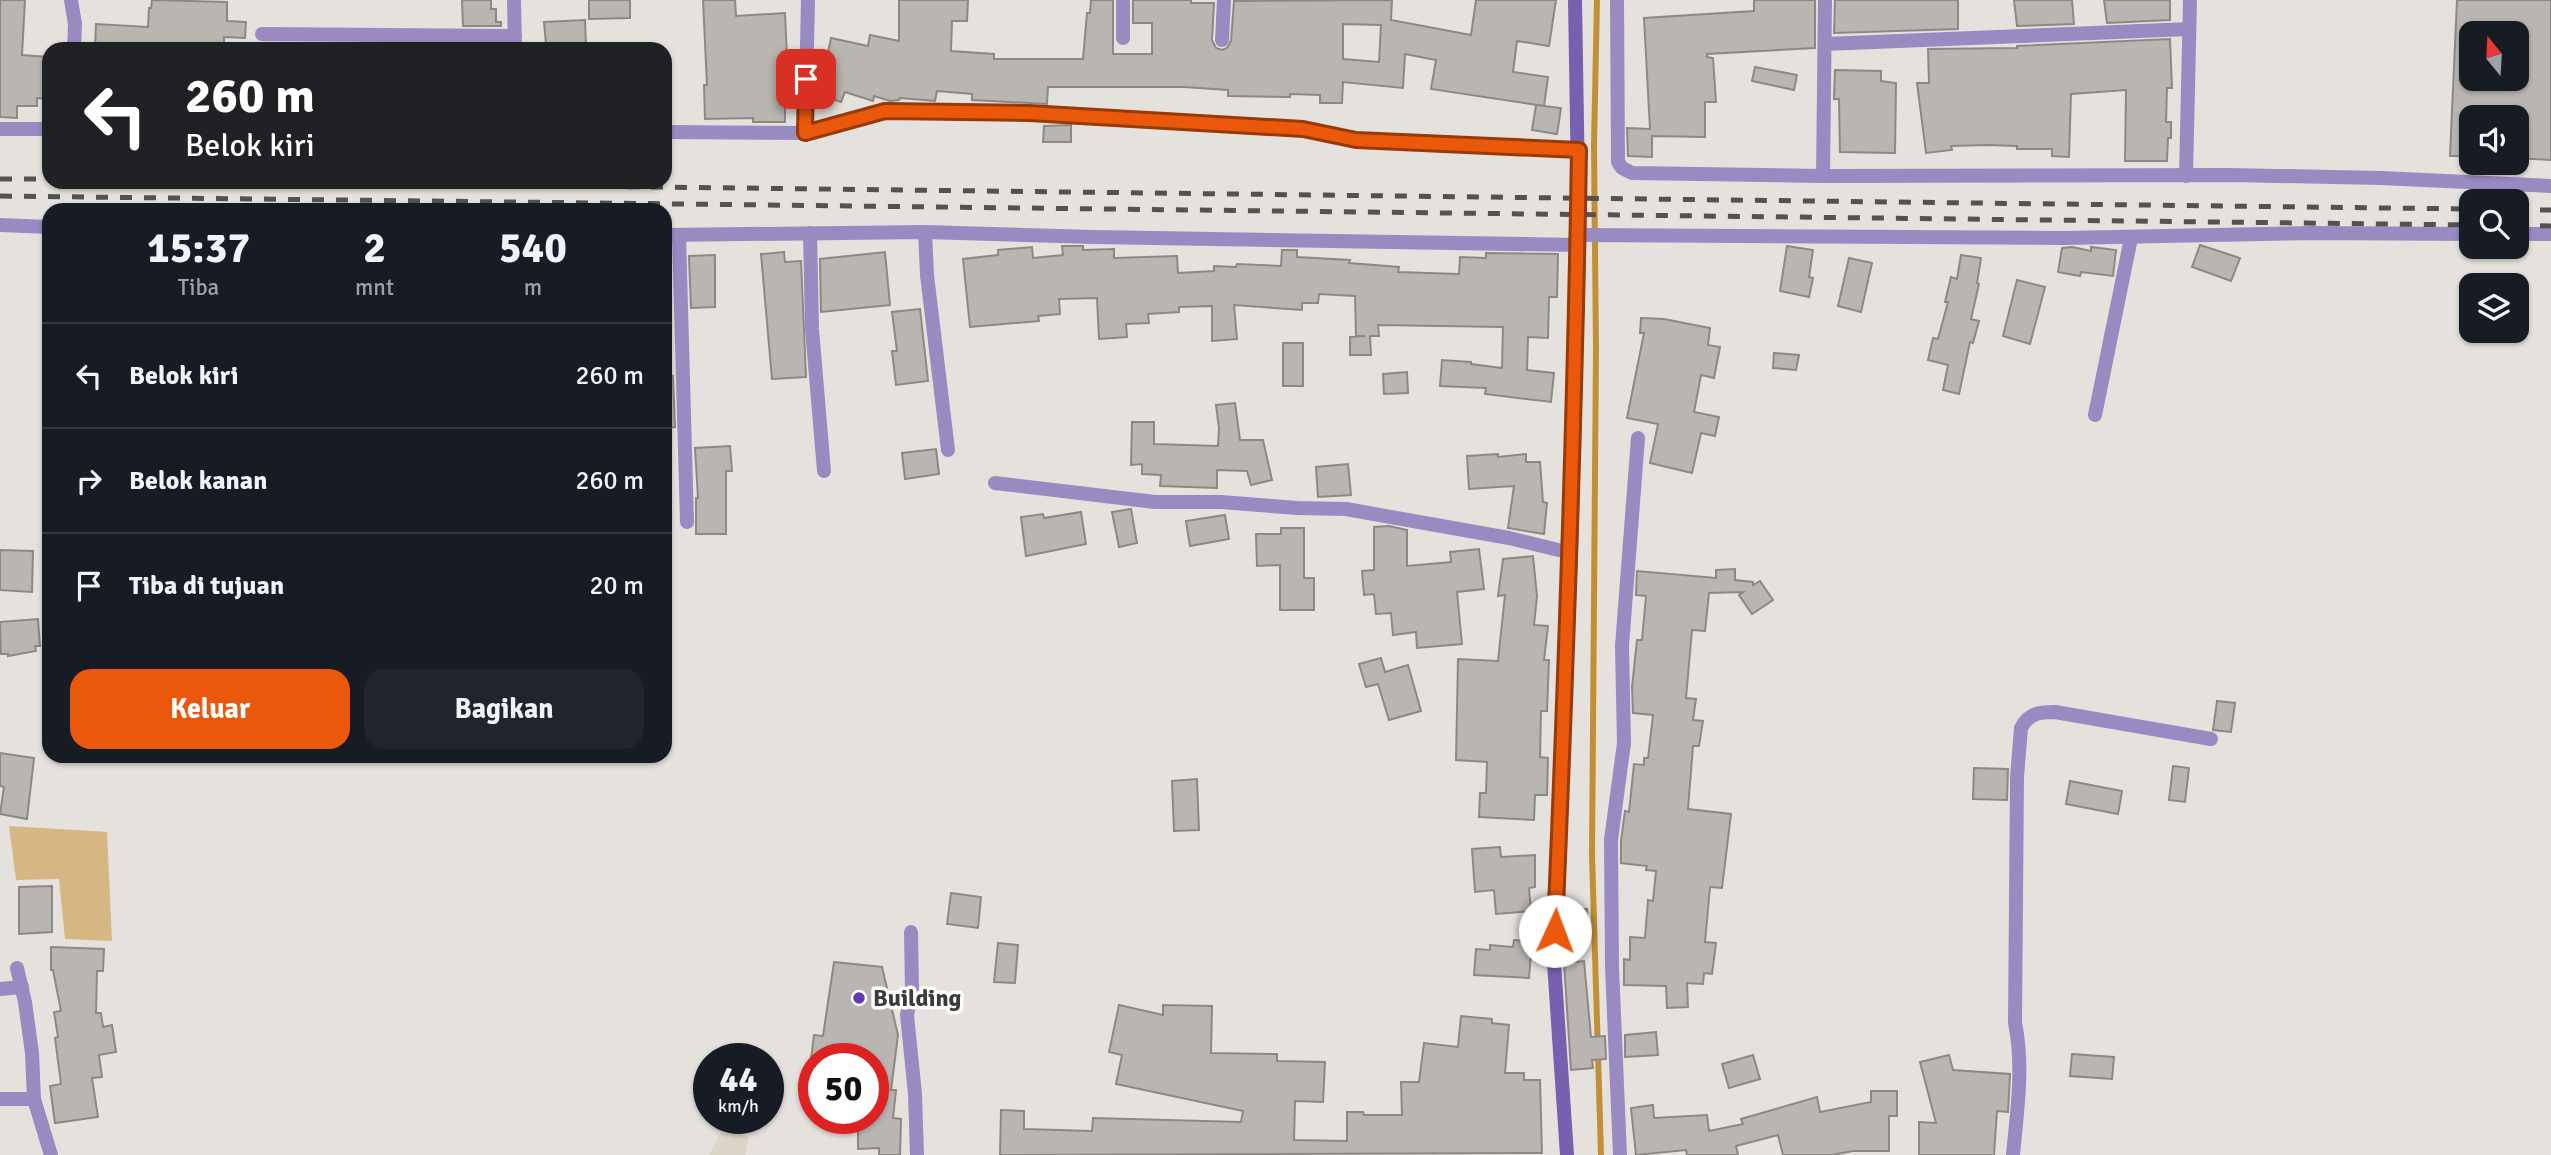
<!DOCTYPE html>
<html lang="id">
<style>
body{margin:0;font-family:Signika,sans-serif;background:#20242c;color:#f1f3f6;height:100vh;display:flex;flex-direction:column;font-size:26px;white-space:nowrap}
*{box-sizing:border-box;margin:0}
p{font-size:23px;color:#9ea1a6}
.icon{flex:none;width:38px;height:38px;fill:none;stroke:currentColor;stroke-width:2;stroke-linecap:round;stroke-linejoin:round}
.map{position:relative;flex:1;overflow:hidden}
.details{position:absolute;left:42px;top:203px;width:630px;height:560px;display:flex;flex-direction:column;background:#171b24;border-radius:21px;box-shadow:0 2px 5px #0004}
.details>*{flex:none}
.banner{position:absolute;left:42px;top:42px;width:630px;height:147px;border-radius:21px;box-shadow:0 2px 5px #0004;background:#202124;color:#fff;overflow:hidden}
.needle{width:46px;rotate:342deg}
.buttons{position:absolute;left:2459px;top:21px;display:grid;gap:14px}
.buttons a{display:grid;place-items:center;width:70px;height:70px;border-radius:14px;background:#171b24;box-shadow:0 2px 5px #0004;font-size:35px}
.speed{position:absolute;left:693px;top:1043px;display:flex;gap:14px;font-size:35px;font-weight:700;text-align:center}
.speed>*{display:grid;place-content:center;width:91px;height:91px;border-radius:50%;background:#171b24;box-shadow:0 2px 5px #0004;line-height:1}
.speed small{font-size:18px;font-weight:400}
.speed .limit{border:10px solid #d22;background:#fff;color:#111}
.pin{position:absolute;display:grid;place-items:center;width:60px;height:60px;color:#fff;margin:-30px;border-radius:14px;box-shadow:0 4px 10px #0006}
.me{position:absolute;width:77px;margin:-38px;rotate:2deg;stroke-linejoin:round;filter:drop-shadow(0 0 5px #0008)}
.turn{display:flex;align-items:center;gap:24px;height:147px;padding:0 28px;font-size:32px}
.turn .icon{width:91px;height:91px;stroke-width:2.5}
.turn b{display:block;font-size:49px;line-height:60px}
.eta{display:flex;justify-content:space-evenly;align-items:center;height:119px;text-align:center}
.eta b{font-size:42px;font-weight:700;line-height:49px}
.cta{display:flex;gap:14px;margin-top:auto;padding:14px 28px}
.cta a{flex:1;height:80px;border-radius:21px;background:#ea580c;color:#fff;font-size:28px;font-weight:700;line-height:80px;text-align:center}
.cta a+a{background:#20242c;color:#f1f3f6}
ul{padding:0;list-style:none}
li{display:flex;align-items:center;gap:21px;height:105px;padding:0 28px;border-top:2px solid #363941}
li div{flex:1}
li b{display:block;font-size:26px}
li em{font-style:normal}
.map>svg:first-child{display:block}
.built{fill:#dcd5ca}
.green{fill:#d6b682}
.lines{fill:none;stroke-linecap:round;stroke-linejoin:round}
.stream{stroke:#c19036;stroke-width:6}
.building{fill:#b9b6b2;stroke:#8c8985;stroke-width:2;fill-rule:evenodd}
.path{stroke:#93918d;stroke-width:3.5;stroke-dasharray:3.5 5;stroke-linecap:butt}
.minor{stroke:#998bc2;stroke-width:14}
.secondary{stroke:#7760af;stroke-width:14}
.rail{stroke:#545250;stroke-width:5;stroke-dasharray:12 12;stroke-linecap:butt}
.route-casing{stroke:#983908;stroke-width:18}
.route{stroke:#ea580c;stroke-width:12}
.poi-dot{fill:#6539b1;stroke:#fff;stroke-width:2.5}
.labels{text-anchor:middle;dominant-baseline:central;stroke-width:7;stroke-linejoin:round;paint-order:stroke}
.poi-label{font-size:24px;font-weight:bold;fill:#3c3b39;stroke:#fff;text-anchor:start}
</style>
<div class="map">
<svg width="2551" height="1155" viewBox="0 0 2551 1155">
<rect width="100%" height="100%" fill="#e5e2dd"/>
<polygon class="built" points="723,1128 749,1137 745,1155 709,1155"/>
<polygon class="green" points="9,826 107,832 112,941 65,939 59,879 16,880"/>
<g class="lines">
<polyline class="stream" points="1597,0 1594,145 1596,349 1592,854 1601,1155"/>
</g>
<g class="building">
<polygon points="0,0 25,0 22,55 49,57 49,99 37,98 37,106 17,106 17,118 0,117"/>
<polygon points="152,0 227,2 227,21 246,22 245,38 224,37 224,49 95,49 96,24 148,27 149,8 151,8"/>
<polygon points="462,0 491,0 491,9 496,9 496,22 501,22 501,26 463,26"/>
<polygon points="589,0 630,0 630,18 589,19"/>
<polygon points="703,0 735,0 736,16 785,13 788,80 785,80 785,122 753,122 753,118 705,119 704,85 707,85"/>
<path d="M899,0H968L967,21H952L951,51L994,54V59H1083L1087,13H1090L1091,0H1113V54H1152V23H1133V0H1191V3H1214L1212,40L1216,48L1222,50L1227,48L1231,41L1234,1L1392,0L1391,20L1471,35L1476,0H1556L1549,46L1517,41L1513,72L1548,77L1544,106L1431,89L1436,60L1405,54L1403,88L1343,82L1342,103H1320V95L1290,94V97L1228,96V90L1184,87H1048L1047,104L972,100V94L937,91L935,101L900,98L899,100L890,101L874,96L873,101L845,92L841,102L820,95L830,63L826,62L831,38L868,46L870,35L899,41ZM1343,24L1381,25L1379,62L1343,59Z"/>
<polygon points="1754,0 1815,0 1815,48 1707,54 1707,57 1713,58 1716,102 1705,102 1705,137 1652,136 1652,157 1628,156 1627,128 1650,129 1644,18 1754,11"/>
<polygon points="1835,0 1958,0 1958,29 1834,33"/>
<polygon points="2014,0 2072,0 2074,24 2017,26"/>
<polygon points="2104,0 2170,0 2170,20 2107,23"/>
<path d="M2457,0H2551V160L2516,158V117H2471V156H2450ZM2471,33H2516V79H2471Z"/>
<polygon points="585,20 586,46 570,47 570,43 546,44 544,22"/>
<polygon points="2170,39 2172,88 2167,88 2166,122 2171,122 2171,138 2168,138 2167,161 2125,161 2126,90 2071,94 2069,157 2052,156 2052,149 2017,149 2017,146 1987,145 1951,146 1952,150 1926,153 1917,83 1929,83 1928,49 2017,48 2017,46"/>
<polygon points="1755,67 1797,75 1794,90 1752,81"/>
<polygon points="1835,70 1881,71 1881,81 1896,83 1895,153 1840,152 1839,99 1834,99"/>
<polygon points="1536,105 1561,108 1557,134 1532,130"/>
<polygon points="1071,125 1071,142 1043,142 1044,126"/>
<polygon points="2200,245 2240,258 2231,281 2192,267"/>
<polygon points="1062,246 1083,246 1083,250 1114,249 1114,258 1177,256 1178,273 1214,271 1214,266 1236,267 1237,264 1281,266 1282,250 1297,250 1297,257 1350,260 1349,263 1399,267 1398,272 1459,274 1460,257 1486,258 1486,253 1558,254 1557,297 1549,297 1548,338 1528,337 1527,370 1554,373 1551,402 1485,394 1486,388 1440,386 1442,360 1471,362 1471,364 1502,368 1503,327 1378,325 1379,336 1370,336 1371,355 1350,355 1350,337 1365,336 1356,336 1355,296 1319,294 1318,303 1302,303 1302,310 1234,305 1237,339 1212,341 1212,306 1179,307 1179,312 1148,314 1149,323 1126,324 1127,337 1099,339 1097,298 1059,299 1060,314 1038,316 1039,321 970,327 963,259 998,255 998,250 1032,247 1033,258 1063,255"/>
<polygon points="1787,246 1813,250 1809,277 1813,278 1809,297 1780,291"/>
<polygon points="2072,247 2091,251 2091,247 2116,250 2113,276 2081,272 2080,276 2058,272 2062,248"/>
<polygon points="784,252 785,262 801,261 806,377 772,379 761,254"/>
<polygon points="885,252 890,305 821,312 820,259"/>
<polygon points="715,255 715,307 691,308 689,256"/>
<polygon points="1961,255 1981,258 1977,283 1979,284 1971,319 1979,321 1973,343 1970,342 1959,394 1943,390 1948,365 1928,360 1933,338 1938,339 1948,302 1945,302 1951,277 1957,279"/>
<polygon points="665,256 670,256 671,306 665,306"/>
<polygon points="1849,258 1872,263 1861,312 1838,306"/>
<polygon points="2017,280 2045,287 2030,344 2003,336"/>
<polygon points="920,309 928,381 896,385 892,351 897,351 892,312"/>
<polygon points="1641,318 1664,319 1710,328 1708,345 1720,347 1714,378 1701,375 1694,412 1719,417 1715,436 1701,433 1692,473 1650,463 1658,424 1627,418 1644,333 1640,333"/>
<rect x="1283" y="343" width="20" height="43"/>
<polygon points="1774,353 1799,355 1796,370 1773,368"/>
<polygon points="1407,372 1408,393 1384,394 1383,374"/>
<polygon points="673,376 675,427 665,428 665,377"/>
<polygon points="1235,403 1240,440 1263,440 1272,480 1251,485 1247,471 1217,470 1217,488 1160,486 1161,475 1142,474 1142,464 1131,465 1132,422 1154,422 1154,444 1218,446 1219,428 1216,405"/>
<polygon points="730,446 732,471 726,471 726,534 696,534 696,498 698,498 695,448"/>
<polygon points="936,449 939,474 905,479 902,453"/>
<polygon points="1498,454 1498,457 1526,454 1526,462 1540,462 1543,502 1547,503 1544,534 1508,528 1514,486 1469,489 1467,456"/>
<polygon points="1348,464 1351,495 1318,497 1316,467"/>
<polygon points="1131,509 1137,543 1119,547 1112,512"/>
<polygon points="1081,512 1086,544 1026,556 1021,517 1043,514 1044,518"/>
<polygon points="1225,515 1229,539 1190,546 1186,521"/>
<polygon points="1389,526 1407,530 1407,566 1451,562 1450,552 1479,549 1484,589 1457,592 1462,644 1417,648 1416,632 1393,635 1391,613 1376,614 1374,594 1364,595 1362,571 1374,570 1374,527"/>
<polygon points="1281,528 1304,528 1304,578 1314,578 1314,610 1280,610 1280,565 1257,566 1256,534 1281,534"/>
<polygon points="0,550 33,551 32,592 0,590"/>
<polygon points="1533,556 1537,596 1534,625 1548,626 1544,660 1549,660 1547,711 1541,711 1540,757 1548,758 1547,795 1535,795 1534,820 1479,817 1480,793 1486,793 1487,762 1456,760 1458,659 1498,661 1505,595 1498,596 1503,559"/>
<polygon points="1735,569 1735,580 1753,582 1753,585 1760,581 1773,600 1752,614 1739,595 1743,592 1709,593 1705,631 1692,630 1686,698 1696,699 1693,720 1703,721 1699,746 1693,746 1688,809 1731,814 1722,888 1710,887 1705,942 1716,943 1712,974 1704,973 1703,984 1687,983 1688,1007 1667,1008 1666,986 1624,985 1624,959 1630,960 1630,937 1645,938 1648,900 1653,901 1656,871 1646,870 1647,866 1621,863 1621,841 1625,811 1629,812 1634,764 1644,765 1644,758 1648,758 1653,715 1633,713 1632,687 1637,640 1642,640 1646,596 1636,595 1637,571 1716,578 1716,570"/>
<polygon points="38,619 40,646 35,646 36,651 8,656 8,654 1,654 0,622"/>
<polygon points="1381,658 1385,672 1408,665 1421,711 1389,720 1378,684 1366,687 1359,664"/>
<polygon points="2217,701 2235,703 2231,732 2213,730"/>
<polygon points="0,753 34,758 27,819 0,814 4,787 0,786"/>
<polygon points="2173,766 2189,768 2185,802 2169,800"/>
<polygon points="1974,768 2008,769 2007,800 1973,799"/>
<polygon points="1197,779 1199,830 1174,831 1172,781"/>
<polygon points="2070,781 2122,791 2118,814 2066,804"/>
<polygon points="1500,847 1501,857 1535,855 1535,887 1529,888 1531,911 1496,914 1494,890 1475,892 1472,849"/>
<polygon points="52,886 52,932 19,934 19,887"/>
<polygon points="951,893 981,897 978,928 947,924"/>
<rect x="1571" y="909" width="16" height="25"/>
<polygon points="1514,940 1532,941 1529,978 1474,975 1476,949 1490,950 1490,945 1513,947"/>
<polygon points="998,943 1018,945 1015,983 994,982"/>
<polygon points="51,947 104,949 103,971 97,971 96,1013 101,1013 103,1027 112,1025 116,1052 99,1055 102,1077 92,1078 98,1117 55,1123 50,1086 61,1084 55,1038 58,1037 54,1012 61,1011 53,970 51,970"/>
<polygon points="1584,961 1591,1037 1605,1036 1606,1059 1592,1060 1593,1068 1571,1070 1564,963"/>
<polygon points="834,962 882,967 898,1035 891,1090 896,1090 893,1118 901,1119 900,1155 879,1155 879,1148 858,1149 858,1118 873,1118 873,1059 811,1059 814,1035 823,1036"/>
<polygon points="1119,1005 1163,1015 1163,1005 1212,1006 1211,1053 1277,1054 1277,1061 1325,1062 1323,1102 1295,1101 1294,1140 1347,1141 1347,1112 1363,1112 1364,1115 1402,1115 1401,1082 1419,1082 1424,1043 1458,1047 1461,1016 1492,1019 1492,1023 1509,1025 1505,1073 1524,1073 1524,1080 1540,1080 1542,1153 1000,1155 1001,1110 1024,1111 1024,1129 1092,1131 1093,1118 1241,1122 1243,1111 1116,1084 1122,1055 1109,1052"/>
<polygon points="1656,1032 1658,1055 1625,1057 1625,1035"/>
<polygon points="2072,1054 2114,1057 2112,1079 2070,1076"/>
<polygon points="1753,1055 1760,1079 1729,1088 1722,1064"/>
<polygon points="1949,1055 1953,1070 2010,1074 2008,1112 1997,1111 1994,1155 1919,1155 1919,1122 1936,1123 1920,1062"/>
<polygon points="1871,1091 1897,1091 1897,1116 1889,1116 1889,1151 1853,1151 1832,1155 1783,1155 1778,1135 1736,1146 1738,1155 1687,1155 1686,1150 1636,1155 1631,1108 1653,1105 1654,1118 1707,1115 1709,1131 1743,1124 1741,1119 1817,1097 1820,1112 1871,1102"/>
</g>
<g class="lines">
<polyline class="path" points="514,208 514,210"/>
<g class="minor">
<polyline points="71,0 75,24 74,49"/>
<polyline points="514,0 515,49"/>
<polyline points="1123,0 1123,38"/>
<polyline points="1617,0 1618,162 1622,168 1632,173 1823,176 2230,175 2381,178 2551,186"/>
<polyline points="262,34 515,36"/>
<polyline points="1222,40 1224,0"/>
<polyline points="1825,44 2189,29"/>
<polyline points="0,129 49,129"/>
<polyline points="665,132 805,133 885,111 896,110 1029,113 1303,129 1356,140 1579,150"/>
<polyline points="805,133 808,0"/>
<polyline points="1823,176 1825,0"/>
<polyline points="2186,176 2190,0"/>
<polyline points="0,225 49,227"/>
<polyline points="925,232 927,275 948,450"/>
<polyline points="810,233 812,329 824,471"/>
<polyline points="2516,234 2551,234"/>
<polyline points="665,235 925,232 1094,237 1579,245"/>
<polyline points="679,235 687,522"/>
<polyline points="1579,235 2065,238 2313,233 2471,234"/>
<polyline points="2095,415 2131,238"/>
<polyline points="995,483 1155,502 1221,502 1297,508 1346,509 1509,538 1571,553"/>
<polyline points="911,932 912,992 907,1015 915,1094 917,1155"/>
<polyline points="17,968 25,1002 32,1053 34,1099 51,1155"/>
<polyline points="0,989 22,987"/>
<polyline points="0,1099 34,1099"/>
<polyline points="1620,1155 1612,967 1611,840 1624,743 1622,646 1638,438"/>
<path d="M2013,1155C2017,1111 2024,1066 2015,1023L2017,777L2021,728C2029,713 2039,712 2055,712L2211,739"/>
</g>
<polyline class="secondary" points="1567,1155 1554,963 1571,553 1579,245 1575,0"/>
<g class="rail">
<polyline points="0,179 49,179"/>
<polyline points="243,182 2471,209"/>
<polyline points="0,196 2471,225"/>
<polyline points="2516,210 2551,210"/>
<polyline points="2516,225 2551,226"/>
</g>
</g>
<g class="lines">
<defs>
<path id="route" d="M806,79L805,133L885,111L1029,113L1303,129L1356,140L1579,150C1575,410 1566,671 1555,931"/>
</defs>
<use href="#route" class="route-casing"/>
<use href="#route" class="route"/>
</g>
<circle class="poi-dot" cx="859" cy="998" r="7"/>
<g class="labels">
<g class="poi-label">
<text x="873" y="998">Building</text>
</g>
</g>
</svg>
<div class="buttons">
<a><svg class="needle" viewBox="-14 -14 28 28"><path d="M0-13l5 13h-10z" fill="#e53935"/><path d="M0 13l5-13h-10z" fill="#9ea1a6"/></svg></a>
<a><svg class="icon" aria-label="sound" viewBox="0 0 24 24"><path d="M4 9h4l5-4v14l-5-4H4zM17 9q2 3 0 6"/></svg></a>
<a><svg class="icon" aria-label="search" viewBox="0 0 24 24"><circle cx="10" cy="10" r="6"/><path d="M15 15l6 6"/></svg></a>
<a><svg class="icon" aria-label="layers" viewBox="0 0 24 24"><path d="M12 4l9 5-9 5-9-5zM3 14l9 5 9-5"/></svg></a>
</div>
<div class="speed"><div>44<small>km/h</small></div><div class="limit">50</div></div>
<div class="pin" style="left:806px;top:79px;background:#d93025"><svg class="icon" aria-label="arrive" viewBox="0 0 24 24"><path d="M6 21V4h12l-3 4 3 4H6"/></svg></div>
<svg class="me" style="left:1555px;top:931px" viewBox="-20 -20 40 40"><circle r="19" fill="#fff"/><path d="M0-13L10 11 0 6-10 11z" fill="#ea580c"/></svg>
<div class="banner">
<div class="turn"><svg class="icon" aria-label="left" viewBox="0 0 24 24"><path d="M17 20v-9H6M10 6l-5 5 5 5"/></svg><div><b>260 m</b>Belok kiri</div></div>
</div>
<section class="details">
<div class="eta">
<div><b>15:37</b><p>Tiba</p></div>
<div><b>2</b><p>mnt</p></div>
<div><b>540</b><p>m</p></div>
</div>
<ul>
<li><svg class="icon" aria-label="left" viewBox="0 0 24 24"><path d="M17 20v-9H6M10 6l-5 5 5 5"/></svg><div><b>Belok kiri</b></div><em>260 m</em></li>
<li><svg class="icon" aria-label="right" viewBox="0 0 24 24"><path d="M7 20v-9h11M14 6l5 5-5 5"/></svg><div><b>Belok kanan</b></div><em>260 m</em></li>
<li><svg class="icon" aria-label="arrive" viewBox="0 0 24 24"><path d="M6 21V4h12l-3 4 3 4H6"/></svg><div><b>Tiba di tujuan</b></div><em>20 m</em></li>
</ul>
<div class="cta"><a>Keluar</a><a>Bagikan</a></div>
</section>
</div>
